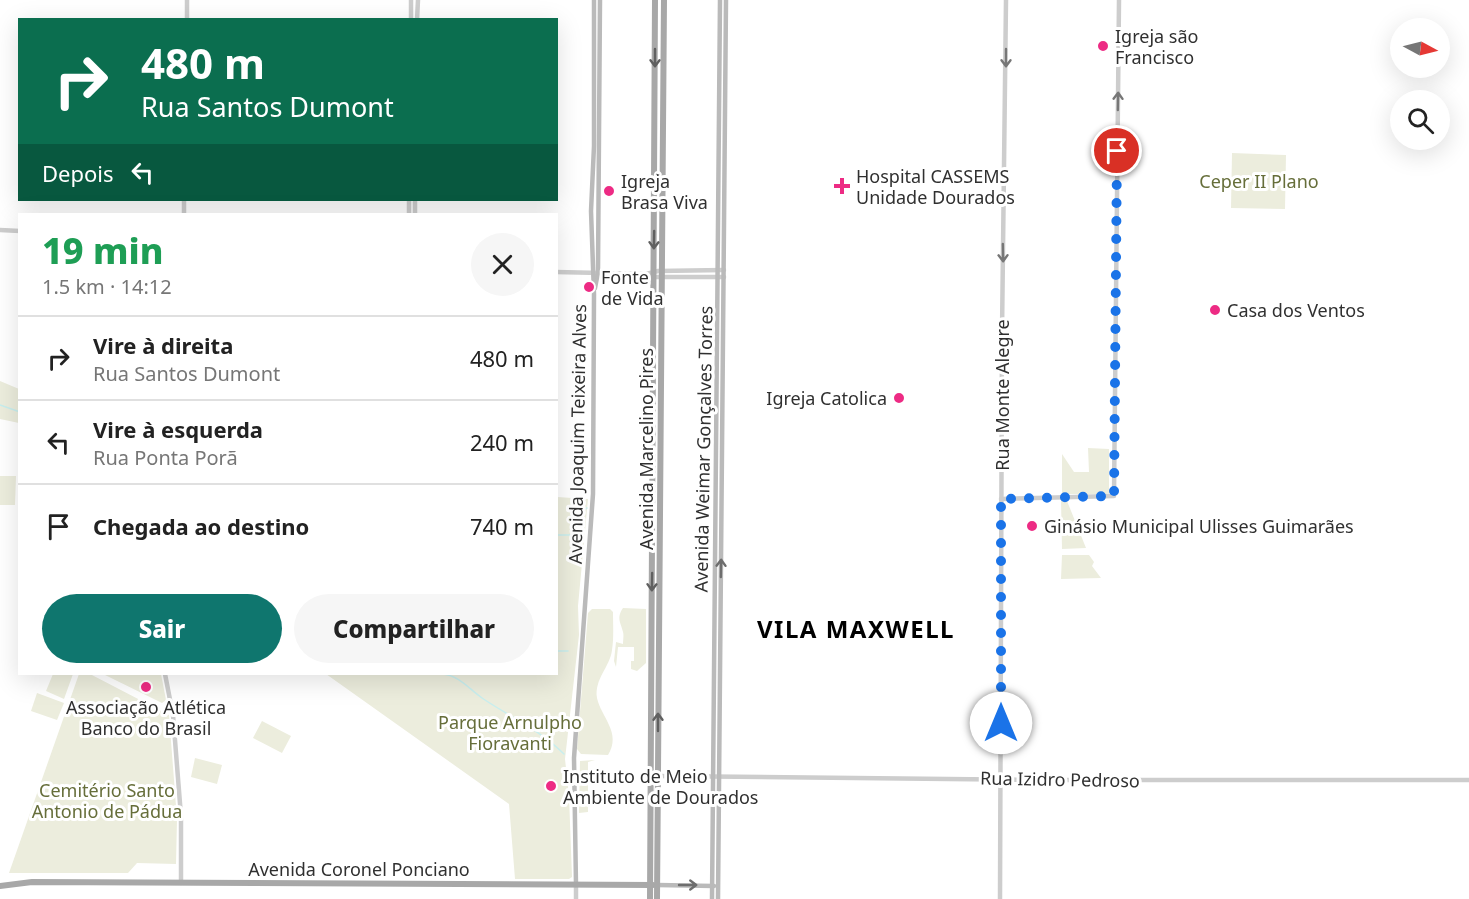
<!DOCTYPE html>
<html lang="pt">
<meta charset="utf-8">
<style>
body{margin:0;font-family:"Noto Sans",sans-serif;background:#f6f6f6;color:#222;height:100vh;display:flex;flex-direction:column;font-size:22px;white-space:nowrap}
*{box-sizing:border-box;margin:0}
p{font-size:20px;color:#767676}
.icon{flex:none;width:33px;height:33px;fill:none;stroke:currentColor;stroke-width:2;stroke-linecap:round;stroke-linejoin:round}
.map{position:relative;flex:1;overflow:hidden}
.side{position:absolute;left:18px;top:213px;width:540px;height:462px;display:flex;flex-direction:column;background:#fff;border-radius:0px;box-shadow:0 6px 24px #0002}
.side>*{flex:none}
.banner{position:absolute;left:18px;top:18px;width:540px;height:183px;border-radius:0px;box-shadow:0 6px 24px #0002;background:#0b6e4f;color:#fff;overflow:hidden}
.needle{width:39px;rotate:97deg}
.buttons{position:absolute;left:1390px;top:18px;display:grid;gap:12px}
.buttons a{display:grid;place-items:center;width:60px;height:60px;border-radius:50%;background:#fff;box-shadow:0 6px 24px #0002;font-size:30px}
.pin{position:absolute;display:grid;place-items:center;width:51px;height:51px;color:#fff;margin:-26px;border:3px solid #fff;border-radius:50%;box-shadow:0 2px 6px #0007}
.me{position:absolute;width:66px;margin:-33px;rotate:0deg;stroke-linejoin:round;filter:drop-shadow(0 0 4px #0008)}
.turn{display:flex;align-items:center;gap:21px;height:126px;padding:0 24px;font-size:27px}
.turn .icon{width:78px;height:78px;stroke-width:2.5}
.turn b{display:block;font-size:42px;line-height:51px}
.then{display:flex;align-items:center;height:57px;padding:0 24px;background:#0003;gap:12px;font-size:22px}
.round{display:grid;place-items:center;flex:none;width:63px;height:63px;border-radius:32px;background:#f6f6f6}
.summary{display:flex;align-items:center;justify-content:space-between;height:102px;padding:0 24px}
h1{font-size:36px;font-weight:800;line-height:45px;color:#1e9e55}
.button{display:flex;gap:12px;margin-top:auto;padding:12px 24px}
.button a{flex:1;height:69px;border-radius:36px;background:#0f766e;color:#fff;font-size:24px;font-weight:800;line-height:69px;text-align:center}
.button a+a{background:#f6f6f6;color:#222}
ul{padding:0;list-style:none}
li{display:flex;align-items:center;gap:18px;height:84px;padding:0 24px;border-top:2px solid #e0e0e0}
li div{flex:1}
li b{display:block;font-size:22px}
li em{font-style:normal}
.map>svg:first-child{display:block}
.green{fill:#eceddd}
.lines{fill:none;stroke-linecap:round;stroke-linejoin:round}
.stream{stroke:#c8eeee;stroke-width:1.5}
.tertiary{stroke:#cdcdcd;stroke-width:4.5}
.secondary{stroke:#bababa;stroke-width:4.5}
.primary{stroke:#a8a8a8;stroke-width:6}
.oneway{stroke:#606060}
.oneway2{stroke:#777}
.oneway3{stroke:#6e6e6e}
.route{stroke:#1a73e8;stroke-width:10;stroke-dasharray:0 18}
.poi-dot{fill:#ed2b84;stroke:#fff;stroke-width:2}
.labels{text-anchor:middle;dominant-baseline:central;stroke-width:6;stroke-linejoin:round;paint-order:stroke}
.poi-label{font-size:18px;fill:#303030;stroke:#fff;text-anchor:start}
.park-label{font-size:18px;fill:#666e3a;stroke:#fff}
.street-label{font-size:18px;fill:#303030;stroke:#fff}
.district-label{font-size:24px;font-weight:bold;letter-spacing:1.5px;fill:#000;stroke:#fff}
</style>
<div class="map">
<svg width="1469" height="899" viewBox="0 0 1469 899">
<rect width="100%" height="100%" fill="#fff"/>
<g class="green">
<polygon points="1232,153 1286,155 1285,209 1231,208"/>
<polygon points="0,381 19,389 19,423 0,419"/>
<polygon points="1088,448 1109,449 1109,494 1062,494 1062,454 1074,472 1089,472"/>
<polygon points="0,476 16,476 15,505 0,505"/>
<polygon points="557,497 588,499 578,606 579,635 565,759 569,796 572,877 569,879 515,879 509,804 326,674 556,674"/>
<polygon points="1061,500 1067,501 1086,548 1062,549"/>
<polygon points="1062,555 1089,555 1094,562 1092,566 1101,578 1061,579"/>
<path d="M623,608L646,609V663L637,671L631,669V661H634V647H618L616,667L614,661L616,642L623,644C623,641 624,635 623,632C621,623 616,618 623,608Z"/>
<path d="M592,609H610L613,612C613,625 614,638 612,650C610,667 594,679 597,698C601,717 622,733 608,755L581,754L577,749L588,613Z"/>
<polygon points="53,674 73,674 64,699 46,691"/>
<polygon points="79,674 90,674 169,715 177,819 176,864 137,863 128,873 9,873"/>
<polygon points="103,674 161,674 166,700 162,703"/>
<polygon points="37,693 64,703 57,720 31,711"/>
<polygon points="262,721 291,736 282,753 253,738"/>
<polygon points="195,758 222,765 217,784 191,777"/>
<polygon points="595,760 588,762 588,812 579,813 580,761"/>
</g>
<g class="lines">
<g class="stream">
<polyline points="0,405 20,412"/>
<polyline points="556,535 581,535 583,529 579,511 587,508"/>
<polyline points="556,651 568,651"/>
<path d="M443,674C460,676 469,689 482,698C510,717 539,729 564,754"/>
</g>
<g class="tertiary">
<polyline points="411,0 411,20"/>
<polyline points="187,20 187,0"/>
<polyline points="417,20 418,0"/>
<polyline points="184,214 184,200"/>
<polyline points="409,214 409,200"/>
<polyline points="415,214 415,200"/>
<polyline points="0,230 20,231"/>
<polyline points="556,272 646,274 658,271 724,270"/>
<polyline points="652,277 724,277"/>
<polyline points="1001,499 1114,496 1119,0"/>
<polyline points="165,674 173,715 181,816 181,883"/>
<polyline points="656,776 1047,780 1469,780"/>
<polyline points="576,899 576,885"/>
<polyline points="1000,899 1002,333 1006,0"/>
</g>
<g class="secondary">
<polyline points="595,288 598,272 600,0"/>
<polyline points="576,885 574,758 593,494 594,294 591,211 594,146 594,0"/>
<polyline points="657,885 714,886"/>
<polyline points="712,899 720,0"/>
<polyline points="718,899 726,0"/>
</g>
<g class="primary">
<polyline points="0,886 32,882 653,885"/>
<polyline points="650,899 655,0"/>
<polyline points="657,899 664,0"/>
</g>
</g>
<defs><path id="oneway-shaft" d="M-6 0H5M1.5-3L5.5 0L1.5 3" fill="none" stroke-width="1.6" stroke-linecap="round" stroke-linejoin="round" transform="scale(1.5)"/></defs>
<g class="oneway">
<use href="#oneway-shaft" transform="translate(655 58) rotate(90)"/>
<use href="#oneway-shaft" transform="translate(654 240) rotate(91)"/>
<use href="#oneway-shaft" transform="translate(652 582) rotate(91)"/>
<use href="#oneway-shaft" transform="translate(658 722) rotate(-90)"/>
</g>
<g class="oneway2">
<use href="#oneway-shaft" transform="translate(1006 58) rotate(90)"/>
<use href="#oneway-shaft" transform="translate(1118 101) rotate(-89)"/>
<use href="#oneway-shaft" transform="translate(1003 253) rotate(89)"/>
</g>
<g class="oneway3">
<use href="#oneway-shaft" transform="translate(721 568) rotate(-89)"/>
<use href="#oneway-shaft" transform="translate(688 885)"/>
</g>
<g class="lines">
<polyline class="route" points="1001,723 1001,499 1114,496 1117,151"/>
</g>
<g class="poi-dot">
<circle cx="1103" cy="46" r="6"/>
<path d="M839 177h6v6h6v6h-6v6h-6v-6h-6v-6h6z"/>
<circle cx="609" cy="191" r="6"/>
<circle cx="589" cy="287" r="6"/>
<circle cx="1215" cy="310" r="6"/>
<circle cx="899" cy="398" r="6"/>
<circle cx="1032" cy="526" r="6"/>
<circle cx="146" cy="687" r="6"/>
<circle cx="551" cy="786" r="6"/>
</g>
<g class="labels">
<g class="poi-label">
<text x="1115" y="36">Igreja são<tspan x="1115" dy="21">Francisco</tspan></text>
<text x="856" y="176">Hospital CASSEMS<tspan x="856" dy="21">Unidade Dourados</tspan></text>
<text x="621" y="181">Igreja<tspan x="621" dy="21">Brasa Viva</tspan></text>
<text x="601" y="277">Fonte<tspan x="601" dy="21">de Vida</tspan></text>
<text x="1227" y="310">Casa dos Ventos</text>
<text x="887" y="398" text-anchor="end">Igreja Catolica</text>
<text x="1044" y="526">Ginásio Municipal Ulisses Guimarães</text>
<text x="146" y="707" text-anchor="middle">Associação Atlética<tspan x="146" dy="21">Banco do Brasil</tspan></text>
<text x="563" y="776">Instituto de Meio<tspan x="563" dy="21">Ambiente de Dourados</tspan></text>
</g>
<g class="park-label">
<text x="1259" y="181">Ceper II Plano</text>
<text x="510" y="722">Parque Arnulpho<tspan x="510" dy="21">Fioravanti</tspan></text>
<text x="107" y="790">Cemitério Santo<tspan x="107" dy="21">Antonio de Pádua</tspan></text>
</g>
<g class="street-label">
<text transform="translate(1002 395) rotate(-90)">Rua Monte Alegre</text>
<text transform="translate(577 434) rotate(-89)">Avenida Joaquim Teixeira Alves</text>
<text transform="translate(646 449) rotate(-90)">Avenida Marcelino Pires</text>
<text transform="translate(703 449) rotate(-89)">Avenida Weimar Gonçalves Torres</text>
<text transform="translate(1060 779) rotate(1)">Rua Izidro Pedroso</text>
<text x="359" y="869">Avenida Coronel Ponciano</text>
</g>
<g class="district-label">
<text x="856" y="628">VILA MAXWELL</text>
</g>
</g>
</svg>
<div class="buttons">
<a><svg class="needle" viewBox="-14 -14 28 28"><path d="M0-13l5 13h-10z" fill="#e53935"/><path d="M0 13l5-13h-10z" fill="#767676"/></svg></a>
<a><svg class="icon" aria-label="search" viewBox="0 0 24 24"><circle cx="10" cy="10" r="6"/><path d="M15 15l6 6"/></svg></a>
</div>
<div class="pin" style="left:1117px;top:151px;background:#d93025"><svg class="icon" aria-label="arrive" viewBox="0 0 24 24"><path d="M6 21V4h12l-3 4 3 4H6"/></svg></div>
<svg class="me" style="left:1001px;top:723px" viewBox="-20 -20 40 40"><circle r="19" fill="#fff"/><path d="M0-13L10 11 0 6-10 11z" fill="#1a73e8"/></svg>
<div class="banner">
<div class="turn"><svg class="icon" aria-label="right" viewBox="0 0 24 24"><path d="M7 20v-9h11M14 6l5 5-5 5"/></svg><div><b>480 m</b>Rua Santos Dumont</div></div>
<div class="then">Depois<svg class="icon" aria-label="left" viewBox="0 0 24 24"><path d="M17 20v-9H6M10 6l-5 5 5 5"/></svg></div>
</div>
<section class="side">
<div class="summary"><div><h1>19 min</h1><p>1.5 km · 14:12</p></div><a class="round"><svg class="icon" aria-label="close" viewBox="0 0 24 24"><path d="M6 6l12 12M18 6L6 18"/></svg></a></div>
<ul>
<li><svg class="icon" aria-label="right" viewBox="0 0 24 24"><path d="M7 20v-9h11M14 6l5 5-5 5"/></svg><div><b>Vire à direita</b><p>Rua Santos Dumont</p></div><em>480 m</em></li>
<li><svg class="icon" aria-label="left" viewBox="0 0 24 24"><path d="M17 20v-9H6M10 6l-5 5 5 5"/></svg><div><b>Vire à esquerda</b><p>Rua Ponta Porã</p></div><em>240 m</em></li>
<li><svg class="icon" aria-label="arrive" viewBox="0 0 24 24"><path d="M6 21V4h12l-3 4 3 4H6"/></svg><div><b>Chegada ao destino</b></div><em>740 m</em></li>
</ul>
<div class="button"><a>Sair</a><a>Compartilhar</a></div>
</section>
</div>
